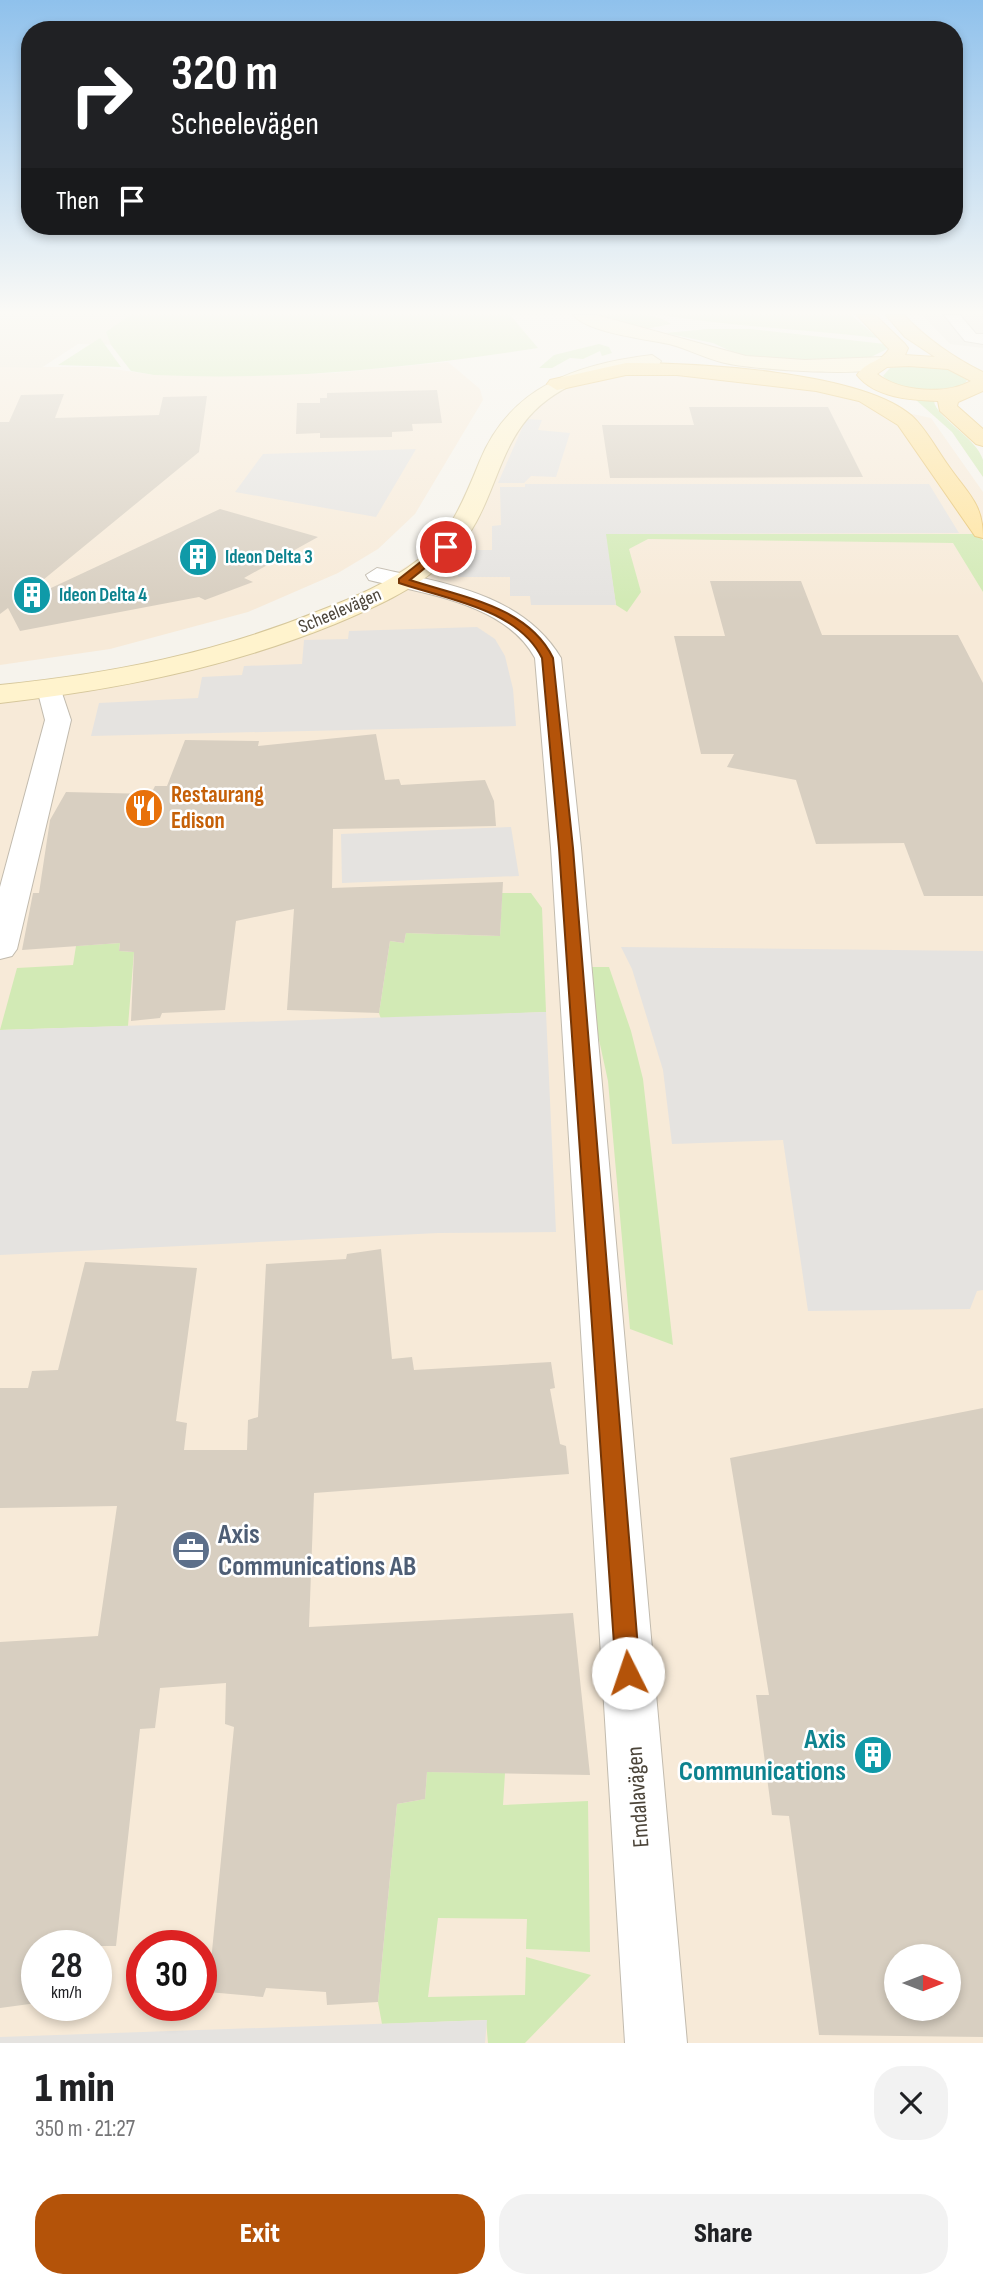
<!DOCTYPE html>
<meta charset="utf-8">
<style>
body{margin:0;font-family:"Sofia Sans Condensed",sans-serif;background:#f2f2f2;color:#202124;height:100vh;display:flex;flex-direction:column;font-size:26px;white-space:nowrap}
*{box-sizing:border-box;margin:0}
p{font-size:23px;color:#757577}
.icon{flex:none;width:38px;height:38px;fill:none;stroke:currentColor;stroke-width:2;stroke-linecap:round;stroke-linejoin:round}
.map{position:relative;height:2043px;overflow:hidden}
.side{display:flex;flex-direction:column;background:#fff;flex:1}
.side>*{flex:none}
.banner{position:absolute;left:21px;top:21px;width:942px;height:214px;border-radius:28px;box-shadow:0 4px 10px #0003;background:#202124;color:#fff;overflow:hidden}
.needle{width:46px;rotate:90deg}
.controls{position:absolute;left:884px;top:1944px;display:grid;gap:14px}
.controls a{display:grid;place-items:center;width:77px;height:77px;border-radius:50%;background:#fff;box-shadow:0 4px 10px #0003;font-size:35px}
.speed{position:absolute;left:21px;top:1930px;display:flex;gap:14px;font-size:35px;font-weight:700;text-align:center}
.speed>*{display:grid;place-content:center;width:91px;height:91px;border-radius:50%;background:#fff;box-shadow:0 4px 10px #0003;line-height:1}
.speed small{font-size:18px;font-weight:400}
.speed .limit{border:10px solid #d22;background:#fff;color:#111}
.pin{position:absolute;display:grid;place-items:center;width:60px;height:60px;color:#fff;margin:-30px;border:4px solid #fff;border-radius:50%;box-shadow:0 2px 7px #0007}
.me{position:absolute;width:77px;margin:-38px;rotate:356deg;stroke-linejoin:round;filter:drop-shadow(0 0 5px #0008)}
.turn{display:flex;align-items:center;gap:24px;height:147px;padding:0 35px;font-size:32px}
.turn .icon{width:91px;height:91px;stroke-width:2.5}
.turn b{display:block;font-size:49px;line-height:60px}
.then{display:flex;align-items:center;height:66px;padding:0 35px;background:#0003;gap:14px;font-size:26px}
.round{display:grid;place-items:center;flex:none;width:74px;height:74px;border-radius:28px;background:#f2f2f2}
.headline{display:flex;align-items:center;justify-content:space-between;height:119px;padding:0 35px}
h1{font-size:42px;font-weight:800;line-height:52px}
.primary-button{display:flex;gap:14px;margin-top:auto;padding:14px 35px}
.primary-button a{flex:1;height:80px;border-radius:28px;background:#b45309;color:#fff;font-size:28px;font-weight:800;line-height:80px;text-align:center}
.primary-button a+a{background:#f2f2f2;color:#202124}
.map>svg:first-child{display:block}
.residential{fill:#eae5da}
.commercial{fill:#f7ead8;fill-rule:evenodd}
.education{fill:#efe8d6}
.green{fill:#d2eab5}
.parking{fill:#e5e3e0}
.building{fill:#d8cfc1;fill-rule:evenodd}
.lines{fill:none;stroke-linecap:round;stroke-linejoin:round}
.street-casing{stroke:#c2bbae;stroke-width:2}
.secondary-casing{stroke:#d6c79b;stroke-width:2}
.primary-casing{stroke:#e6c16a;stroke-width:2}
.street{fill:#fff;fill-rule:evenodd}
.secondary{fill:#fff3cd;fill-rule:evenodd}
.primary{fill:#ffe39c;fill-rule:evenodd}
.route{fill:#b45309;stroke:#753606;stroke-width:2}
.labels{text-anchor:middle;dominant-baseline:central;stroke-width:5;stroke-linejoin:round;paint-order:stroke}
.far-culture-label{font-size:19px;font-weight:bold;fill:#0d838f;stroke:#fff;text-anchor:start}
.far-street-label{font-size:19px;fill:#4b4439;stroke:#fff}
.food-label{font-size:23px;font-weight:bold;fill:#c56008;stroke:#fff;text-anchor:start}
.street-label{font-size:23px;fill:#4b4439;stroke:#fff}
.near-service-label{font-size:28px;font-weight:bold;fill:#4e5e75;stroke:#fff;text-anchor:start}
.near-culture-label{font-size:28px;font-weight:bold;fill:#0d838f;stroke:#fff;text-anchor:end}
</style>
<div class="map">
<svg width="983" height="2043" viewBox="0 0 983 2043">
<rect width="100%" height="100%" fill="#f6f3ec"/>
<polygon class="residential" points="922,315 983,315 983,348 950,344"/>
<g class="commercial">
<polygon points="448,362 480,389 483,400 415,514 378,549 338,573 248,612 110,649 0,665 0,367 100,367 154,375 235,376 333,373"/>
<path d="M626,369L816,385L889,409L931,418L983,492V2043H0V694L131,678L355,606L388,578L459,533L494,452L540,392ZM37,1946H96V2006H37ZM142,1946H201V2006H142ZM896,1956H948V2009H896Z"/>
</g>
<polygon class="education" points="0,315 259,315 256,348 78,344 41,368 0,367"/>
<g class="green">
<path d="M130,315H510L538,348C410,368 283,381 154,375L131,371L111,345L106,332Z"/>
<path d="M599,315C621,315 653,310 671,324L640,330Z"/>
<path d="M662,315H851L878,338C806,329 733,327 662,315Z"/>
<polygon points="708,329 750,329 885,344 887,349 869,358 819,362 739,355 713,343 665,333"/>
<polygon points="100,338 121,367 58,365"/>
<polygon points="599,344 609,347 612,353 602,356 600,351 583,359 570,358 552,368 539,368 554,355"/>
<path d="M910,365L947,368L967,380L965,384C942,391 900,397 883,376L890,368Z"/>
<path d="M916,400L934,401C936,418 977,438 983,460C983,465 983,472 983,477L952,432Z"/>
<polygon points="605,534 979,534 983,541 983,592 953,543 648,539 629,549 641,592 627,612 616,605"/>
<polygon points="502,893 531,893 542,908 546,1012 381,1019 379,1013 390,941 404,943 406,933 500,936"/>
<polygon points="120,943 119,951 134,952 128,1026 0,1030 17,968 73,965 76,946"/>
<polygon points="590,967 609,967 631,1031 643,1079 673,1345 630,1329 608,1081 598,1035"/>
<polygon points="427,1772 505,1773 503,1805 588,1801 590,1952 526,1949 527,1919 438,1918 428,1997 525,1995 526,1957 591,1975 525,2043 488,2043 486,2020 382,2024 378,2002 397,1804 425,1799"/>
</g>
<g class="parking">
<polygon points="526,419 542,420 538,430 570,433 556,477 531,476 524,483 498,483"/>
<polygon points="416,449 376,517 235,492 263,454"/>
<polygon points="525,484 929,484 959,533 606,534 616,605 531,605 530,596 510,596 510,577 458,577 459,558 469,557 470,550 492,550 492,526 501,525 500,487 525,487"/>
<polygon points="477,627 495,639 505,656 513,689 516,726 91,736 99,703 198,698 202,677 242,675 244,666 302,664 304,640 348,639 349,631"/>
<polygon points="511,827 519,876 342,883 341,834"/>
<polygon points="621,947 983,951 983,1290 977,1291 970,1309 808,1311 783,1140 672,1144 663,1070 632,969"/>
<polygon points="546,1012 556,1232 438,1233 0,1255 0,1030"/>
<polygon points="487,2020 485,2043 0,2043 0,2037"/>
</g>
<g class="building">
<polygon points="437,390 442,423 412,424 413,431 392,432 392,437 320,438 320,433 296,434 297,403 320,403 320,398 327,398 327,393"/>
<polygon points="64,394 55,418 159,415 163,397 207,396 199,452 32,589 36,595 220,509 318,537 244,578 253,582 205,600 199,597 20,631 8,608 0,614 0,422 9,422 21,395"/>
<polygon points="689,407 828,407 863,477 610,478 602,425 694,425"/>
<polygon points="710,581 801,581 822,635 958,635 983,683 983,896 924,896 904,843 816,844 796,780 727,767 734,754 701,754 674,636 725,636"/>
<polygon points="376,734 385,780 399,779 401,785 485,780 494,801 496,826 333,829 332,888 503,882 500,936 406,933 404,943 390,941 379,1013 287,1010 294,909 236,921 225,1010 162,1013 160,1018 131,1021 134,952 119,951 120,943 22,950 33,893 39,893 50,820 66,792 151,794 155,786 167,786 185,740 259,741 258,746"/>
<polygon points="381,1249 392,1359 412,1357 414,1370 551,1362 555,1388 550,1389 560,1444 566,1446 569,1474 314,1493 309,1627 573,1613 590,1775 427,1772 425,1799 397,1804 378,2002 327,2005 326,1992 266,1988 263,1997 208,1992 234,1727 225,1724 226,1683 160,1688 155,1728 140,1729 116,1946 37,1946 37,2003 0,2008 0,1642 98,1636 117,1506 0,1508 0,1388 28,1388 32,1371 58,1370 85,1262 197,1268 176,1421 187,1423 184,1450 247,1450 248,1420 258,1417 266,1264 346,1259 347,1254"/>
<path d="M983,1408V2037L819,2035L789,1816L772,1815L756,1695H769L730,1458ZM896,1956H948V2009H896Z"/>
</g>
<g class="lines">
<defs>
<g id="street">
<polygon points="944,315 960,315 976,334 983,334 983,344 965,341"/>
<path d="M377,568C444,583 523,594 561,658L581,848L687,2043H625L551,848L535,658C505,603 425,594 369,580L366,575Z"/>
<polygon points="50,681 59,684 71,720 17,949 12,956 0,959 0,887 45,720 37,689 41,684"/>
</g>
<g id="secondary">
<path d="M573,315H596L746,356L805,360L884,357L893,363C880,380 750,369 725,363C706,359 689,349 669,344C646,339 589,333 573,315Z"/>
<path d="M652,355L661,361L659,365C633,371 606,370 581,381C485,420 510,503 445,562C414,590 373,608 335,624C227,668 115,690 0,703V685C110,674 216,653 319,611C353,598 389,583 418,560C450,535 464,500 479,463C509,387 576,364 652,355Z"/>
</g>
<g id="primary">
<path d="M857,315H875L905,344L908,348L905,355L935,357L905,337L886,315H904C925,338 956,359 983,372V391L958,402L957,406L983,429V446L976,444L940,411L938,401C911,400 875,398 857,375C866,361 882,362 889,349ZM909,366L948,369L971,381C946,395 900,392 877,374L887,367Z"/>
<path d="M626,363C695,363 861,371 912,416C927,430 938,452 950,468C969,495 983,504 983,538L975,536L898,425L859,401L816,391L677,375H626L557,390L547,384L550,380Z"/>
</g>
</defs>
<use href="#street" class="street-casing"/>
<use href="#secondary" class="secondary-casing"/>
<use href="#primary" class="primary-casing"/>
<use href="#street" class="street"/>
<use href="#secondary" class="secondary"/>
<use href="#primary" class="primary"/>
</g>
<linearGradient id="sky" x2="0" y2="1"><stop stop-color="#8fc1ec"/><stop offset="0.52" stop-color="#fbfaf6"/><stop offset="1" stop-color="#fbfaf6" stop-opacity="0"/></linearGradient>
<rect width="983" height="601" fill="url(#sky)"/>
<path class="route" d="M442,545L451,547L410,580C461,597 528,606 553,658L573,848L640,1673L637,1681L628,1684L620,1681L616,1673L559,848L542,658C518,609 446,599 399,583V579Z"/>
<defs>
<symbol id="building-disc" viewBox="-11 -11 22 22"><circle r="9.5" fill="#0f9aa8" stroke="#fff"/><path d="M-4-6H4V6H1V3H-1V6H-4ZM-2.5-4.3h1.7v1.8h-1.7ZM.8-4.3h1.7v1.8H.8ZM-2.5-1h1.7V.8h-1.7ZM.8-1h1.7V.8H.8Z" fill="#fff"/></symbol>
<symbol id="restaurant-disc" viewBox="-11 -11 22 22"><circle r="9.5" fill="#e8710a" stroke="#fff"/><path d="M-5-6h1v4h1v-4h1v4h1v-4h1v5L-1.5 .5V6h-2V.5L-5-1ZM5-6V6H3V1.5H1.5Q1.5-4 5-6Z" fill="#fff"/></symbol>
<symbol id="office-disc" viewBox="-11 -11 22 22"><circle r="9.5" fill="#5c6f8a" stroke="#fff"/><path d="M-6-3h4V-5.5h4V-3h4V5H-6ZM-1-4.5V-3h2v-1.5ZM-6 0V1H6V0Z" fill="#fff"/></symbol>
</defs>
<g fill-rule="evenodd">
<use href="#building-disc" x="176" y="535" width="44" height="44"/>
<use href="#building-disc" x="10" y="573" width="44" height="44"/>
<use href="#restaurant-disc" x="122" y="786" width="44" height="44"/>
<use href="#office-disc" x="169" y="1528" width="44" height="44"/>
<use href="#building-disc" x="851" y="1733" width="44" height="44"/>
</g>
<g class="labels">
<g class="far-culture-label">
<text x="225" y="557">Ideon Delta 3</text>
<text x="59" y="595">Ideon Delta 4</text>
</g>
<g class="far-street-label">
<text transform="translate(340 611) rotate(-23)">Scheelevägen</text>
</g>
<g class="food-label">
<text x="171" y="795">Restaurang<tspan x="171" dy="26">Edison</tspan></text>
</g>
<g class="street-label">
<text transform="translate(638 1797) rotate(-94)">Emdalavägen</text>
</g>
<g class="near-service-label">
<text x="218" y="1534">Axis<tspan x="218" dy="32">Communications AB</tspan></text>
</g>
<g class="near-culture-label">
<text x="846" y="1739">Axis<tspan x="846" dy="32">Communications</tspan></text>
</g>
</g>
</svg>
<div class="controls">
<a><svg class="needle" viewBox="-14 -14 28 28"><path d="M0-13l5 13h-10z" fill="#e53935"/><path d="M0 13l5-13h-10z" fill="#757577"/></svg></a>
</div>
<div class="speed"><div>28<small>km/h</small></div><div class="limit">30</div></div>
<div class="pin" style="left:446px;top:547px;background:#d93025"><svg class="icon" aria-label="arrive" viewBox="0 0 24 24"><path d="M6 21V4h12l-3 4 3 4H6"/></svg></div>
<svg class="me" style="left:628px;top:1673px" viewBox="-20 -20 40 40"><circle r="19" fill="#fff"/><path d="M0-13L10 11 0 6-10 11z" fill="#b45309"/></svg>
<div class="banner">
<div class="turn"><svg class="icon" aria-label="right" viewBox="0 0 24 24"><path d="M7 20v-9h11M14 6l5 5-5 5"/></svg><div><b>320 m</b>Scheelevägen</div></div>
<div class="then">Then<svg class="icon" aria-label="arrive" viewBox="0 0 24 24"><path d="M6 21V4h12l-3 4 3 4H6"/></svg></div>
</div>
</div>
<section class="side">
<div class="headline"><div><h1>1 min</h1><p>350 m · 21:27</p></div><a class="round"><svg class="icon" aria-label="close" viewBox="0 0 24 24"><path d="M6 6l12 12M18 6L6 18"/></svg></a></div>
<div class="primary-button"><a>Exit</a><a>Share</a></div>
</section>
